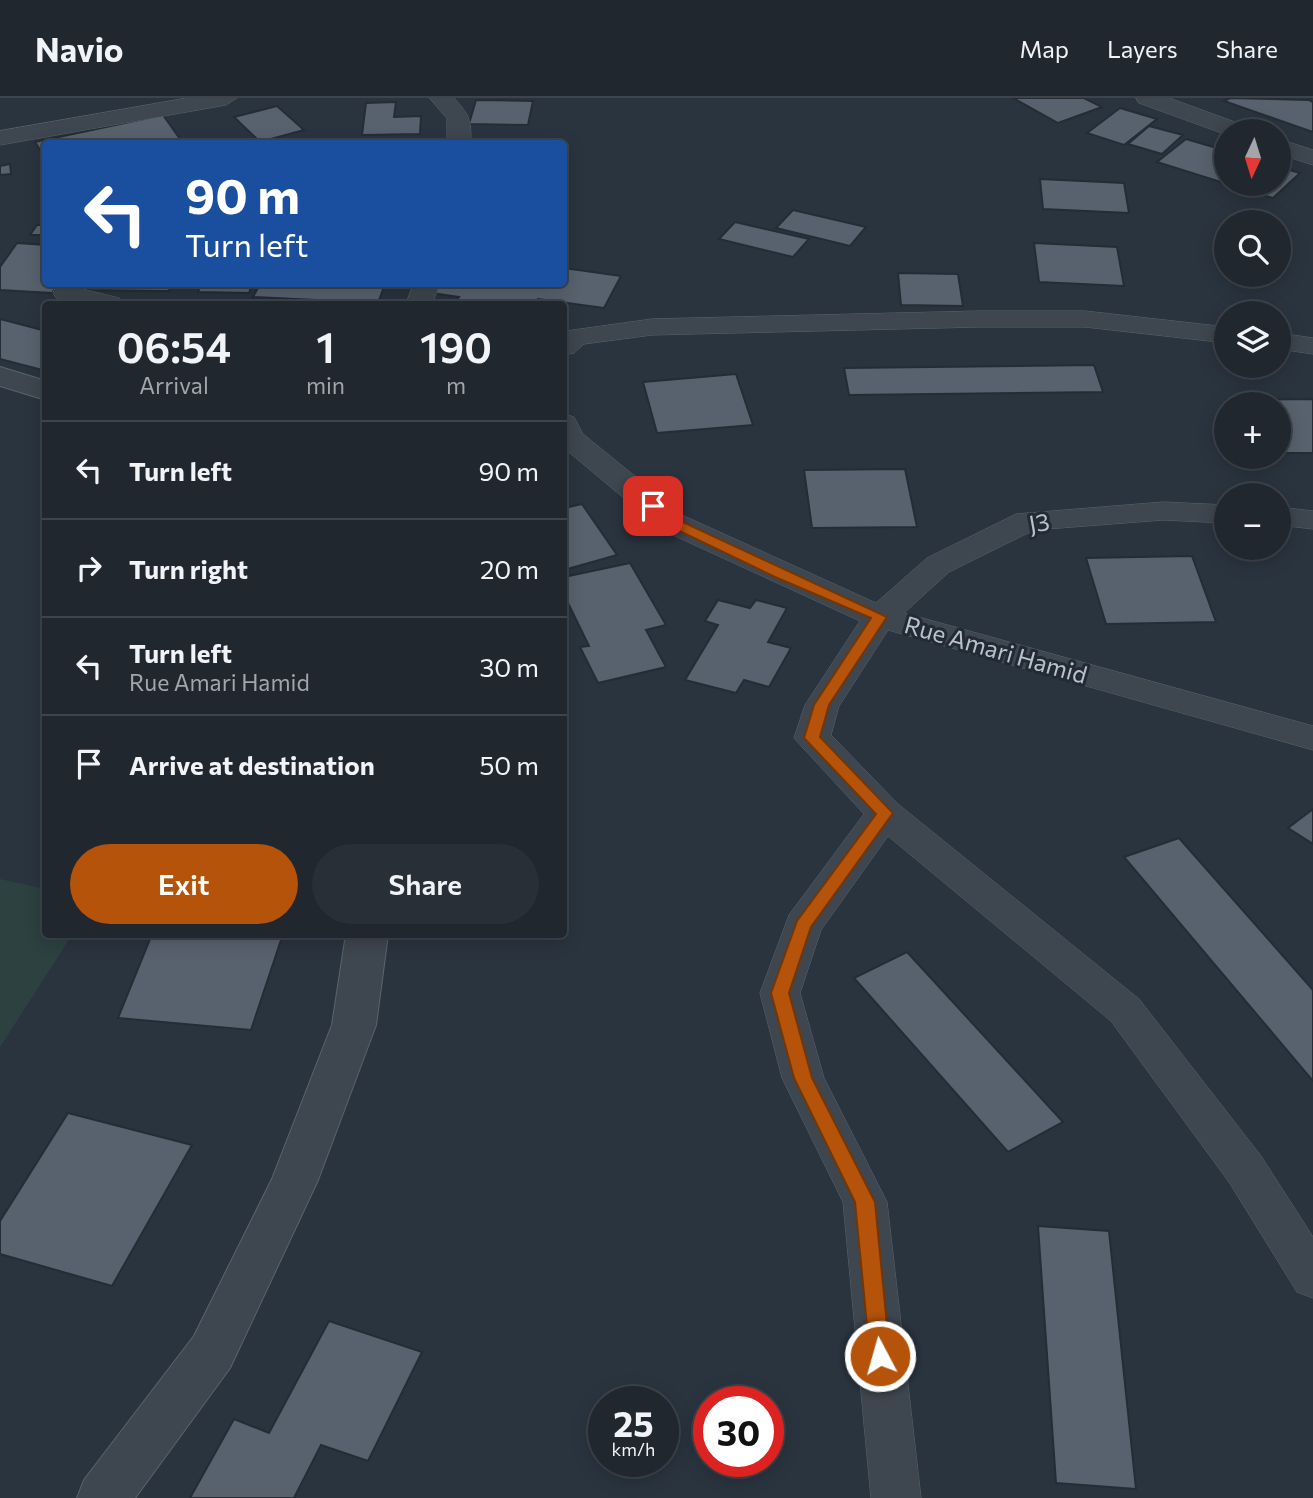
<!DOCTYPE html>
<meta charset="utf-8">
<style>
body{margin:0;font-family:Commissioner,sans-serif;background:#282f37;color:#f1f3f6;height:100vh;display:flex;flex-direction:column;font-size:26px;white-space:nowrap}
*{box-sizing:border-box;margin:0}
p{font-size:23px;color:#a2a5aa}
.icon{flex:none;width:38px;height:38px;fill:none;stroke:currentColor;stroke-width:2;stroke-linecap:round;stroke-linejoin:round}
.map{position:relative;flex:1;overflow:hidden}
.drawer{position:absolute;left:42px;top:203px;width:525px;height:637px;display:flex;flex-direction:column;background:#20272f;border-radius:7px;box-shadow:0 4px 18px #0003,0 0 0 2px #3d444b}
.drawer>*{flex:none}
.hud{position:absolute;left:42px;top:42px;width:525px;height:147px;border-radius:7px;box-shadow:0 4px 18px #0003,0 0 0 2px #3d444b;background:#1a4fa0;color:#fff;overflow:hidden}
.needle{width:46px;rotate:184deg}
.buttons{position:absolute;left:1214px;top:21px;display:grid;gap:14px}
.buttons a{display:grid;place-items:center;width:77px;height:77px;border-radius:50%;background:#20272f;box-shadow:0 4px 18px #0003,0 0 0 2px #3d444b;font-size:35px}
.speed{position:absolute;left:588px;top:1288px;display:flex;gap:14px;font-size:35px;font-weight:700;text-align:center}
.speed>*{display:grid;place-content:center;width:91px;height:91px;border-radius:50%;background:#20272f;box-shadow:0 4px 18px #0003,0 0 0 2px #3d444b;line-height:1}
.speed small{font-size:18px;font-weight:400}
.speed .limit{border:10px solid #d22;background:#fff;color:#111}
.pin{position:absolute;display:grid;place-items:center;width:60px;height:60px;color:#fff;margin:-30px;border-radius:14px;box-shadow:0 4px 10px #0006}
.me{position:absolute;width:77px;margin:-38px;rotate:354deg;stroke-linejoin:round;filter:drop-shadow(0 0 5px #0008)}
.turn{display:flex;align-items:center;gap:24px;height:147px;padding:0 28px;font-size:32px}
.turn .icon{width:91px;height:91px;stroke-width:2.5}
.turn b{display:block;font-size:49px;line-height:60px}
.eta{display:flex;justify-content:space-evenly;align-items:center;height:119px;text-align:center}
.eta b{font-size:42px;font-weight:600;line-height:49px}
.button{display:flex;gap:14px;margin-top:auto;padding:14px 28px}
.button a{flex:1;height:80px;border-radius:42px;background:#b45309;color:#fff;font-size:28px;font-weight:600;line-height:80px;text-align:center}
.button a+a{background:#282f37;color:#f1f3f6}
ul{padding:0;list-style:none}
li{display:flex;align-items:center;gap:21px;height:98px;padding:0 28px;border-top:2px solid #3d444b}
li div{flex:1}
li b{display:block;font-size:26px}
li em{font-style:normal}
header{display:flex;align-items:center;gap:42px;box-sizing:border-box;height:98px;padding:0 35px;background:#20272f;border-bottom:2px solid #3d444b}
header strong{font-size:33px}
nav{display:flex;gap:38px;margin-inline-start:auto;font-size:24px}
.map>svg:first-child{display:block}
.green{fill:#2d4141}
.building{fill:#58626e;stroke:#242d36;stroke-width:2}
.lines{fill:none;stroke-linecap:round;stroke-linejoin:round}
.minor-casing{stroke:#5b646d;stroke-width:1}
.tertiary-casing{stroke:#5b646d;stroke-width:2}
.minor{fill:#3e464f;fill-rule:evenodd}
.tertiary{fill:#3e464f;fill-rule:evenodd}
.route{fill:#b45309;stroke:#753606;stroke-width:2}
.labels{text-anchor:middle;dominant-baseline:central;stroke-width:6;stroke-linejoin:round;paint-order:stroke}
.street-label{font-size:24px;fill:#bac1ca;stroke:#222b35}
</style>
<header>
<strong>Navio</strong>
<nav><a>Map</a><a>Layers</a><a>Share</a></nav>
</header>
<div class="map">
<svg width="1313" height="1400" viewBox="0 0 1313 1400">
<rect width="100%" height="100%" fill="#2a343f"/>
<polygon class="green" points="0,781 45,791 46,836 72,837 0,949"/>
<g class="building">
<polygon points="1013,0 1084,0 1102,9 1058,25"/>
<polygon points="1230,0 1309,2 1313,4 1313,34 1224,3"/>
<polygon points="476,2 533,3 528,27 469,26"/>
<polygon points="396,4 394,19 421,18 420,36 362,37 366,5"/>
<polygon points="277,8 304,32 260,44 234,19"/>
<polygon points="1120,10 1157,21 1124,47 1087,35"/>
<polygon points="163,17 180,41 157,46 46,46 46,61 35,44"/>
<polygon points="1149,28 1183,37 1162,56 1128,46"/>
<polygon points="1186,41 1227,53 1227,86 1157,64"/>
<polygon points="10,66 11,76 0,77 0,68"/>
<polygon points="1279,69 1300,75 1273,100 1227,86 1279,86"/>
<polygon points="1040,81 1124,85 1129,115 1043,111"/>
<polygon points="793,112 866,129 850,148 776,130"/>
<polygon points="735,124 809,141 793,159 719,141"/>
<polygon points="37,127 46,127 46,137 30,137"/>
<polygon points="17,145 46,147 46,186 58,186 52,195 0,192 0,169"/>
<polygon points="1034,145 1117,149 1124,188 1039,184"/>
<polygon points="564,170 621,178 604,210 538,201 535,206 454,206 459,199 432,195 439,186 564,186"/>
<polygon points="898,175 958,176 963,208 901,207"/>
<polygon points="91,186 172,186 169,193 88,192"/>
<polygon points="201,186 252,186 249,195 198,194"/>
<polygon points="260,186 385,186 378,205 253,199"/>
<polygon points="0,221 46,233 46,273 0,261"/>
<polygon points="1094,267 1103,294 849,297 844,270"/>
<polygon points="736,276 753,327 657,335 643,284"/>
<polygon points="1313,301 1313,355 1279,355 1279,306 1228,306 1226,302"/>
<polygon points="905,371 917,429 812,430 804,372"/>
<polygon points="582,406 617,457 564,472 564,410"/>
<polygon points="1192,458 1216,524 1106,526 1086,460"/>
<polygon points="630,465 666,527 646,532 666,569 598,585 580,549 589,548 564,497 564,479"/>
<polygon points="718,502 750,510 756,502 787,510 768,544 791,550 769,589 744,582 736,595 685,582 718,527 705,523"/>
<polygon points="1313,711 1313,746 1288,730"/>
<polygon points="1179,740 1313,892 1313,983 1124,759"/>
<polygon points="152,836 283,836 251,932 118,920"/>
<polygon points="907,854 1063,1024 1008,1054 854,880"/>
<polygon points="68,1015 192,1047 112,1188 0,1156 0,1123"/>
<polygon points="1038,1128 1109,1133 1136,1391 1056,1385"/>
<polygon points="329,1223 422,1254 368,1363 321,1347 294,1400 190,1400 234,1321 269,1335"/>
</g>
<g class="lines">
<defs>
<g id="minor">
<polygon points="187,0 237,0 226,7 0,47 0,33"/>
<path d="M430,0H454C470,18 471,21 471,46H447V21Z"/>
<polygon points="1136,0 1169,0 1246,28 1250,33 1227,33 1227,37 1139,5"/>
<polygon points="1279,41 1313,52 1313,67 1279,56"/>
<polygon points="58,186 84,186 82,191 119,200 123,206 79,206 57,201 53,195"/>
<polygon points="414,186 440,186 432,206 406,206"/>
<polygon points="979,213 1085,213 1227,229 1227,245 1085,229 979,229 652,237 584,246 574,255 564,257 566,233 652,221"/>
<polygon points="1279,235 1313,240 1313,256 1279,251"/>
<polygon points="564,316 574,319 583,336 684,418 876,505 927,460 1016,416 1163,404 1227,407 1227,425 1163,422 1034,432 949,474 904,515 1313,628 1313,652 888,532 839,608 831,637 898,706 1139,901 1261,1058 1313,1139 1313,1200 1297,1194 1229,1084 1111,923 888,738 821,832 800,895 824,980 887,1104 921,1400 871,1400 843,1104 782,980 760,895 789,817 864,716 794,640 805,607 860,523 662,432 564,350"/>
<polygon points="1279,409 1313,413 1313,431 1279,427"/>
</g>
<g id="tertiary">
<polygon points="0,269 46,283 46,302 0,288"/>
<polygon points="346,836 388,836 376,927 318,1082 230,1270 135,1400 77,1400 84,1382 194,1238 272,1081 332,927"/>
</g>
</defs>
<use href="#minor" class="minor-casing"/>
<use href="#tertiary" class="tertiary-casing"/>
<use href="#minor" class="minor"/>
<use href="#tertiary" class="tertiary"/>
</g>
<polygon class="route" points="648,405 657,405 678,422 887,519 829,607 820,639 893,715 811,829 789,895 812,980 875,1104 890,1258 887,1265 880,1268 873,1265 870,1258 855,1104 794,980 771,895 797,823 876,716 804,640 814,607 871,520 775,479 669,428 648,411"/>
<g class="labels">
<g class="street-label">
<text transform="translate(1039 424) rotate(-10)">J3</text>
<text transform="translate(996 551) rotate(16)">Rue Amari Hamid</text>
</g>
</g>
</svg>
<div class="buttons">
<a><svg class="needle" viewBox="-14 -14 28 28"><path d="M0-13l5 13h-10z" fill="#e53935"/><path d="M0 13l5-13h-10z" fill="#a2a5aa"/></svg></a>
<a><svg class="icon" aria-label="search" viewBox="0 0 24 24"><circle cx="10" cy="10" r="6"/><path d="M15 15l6 6"/></svg></a>
<a><svg class="icon" aria-label="layers" viewBox="0 0 24 24"><path d="M12 4l9 5-9 5-9-5zM3 14l9 5 9-5"/></svg></a>
<a>+</a>
<a>−</a>
</div>
<div class="speed"><div>25<small>km/h</small></div><div class="limit">30</div></div>
<div class="pin" style="left:653px;top:408px;background:#d93025"><svg class="icon" aria-label="arrive" viewBox="0 0 24 24"><path d="M6 21V4h12l-3 4 3 4H6"/></svg></div>
<svg class="me" style="left:880px;top:1258px" viewBox="-20 -20 40 40"><circle r="17" fill="#b45309" stroke="#fff" stroke-width="3"/><path d="M0-11L8 9 0 5-8 9z" fill="#fff"/></svg>
<div class="hud">
<div class="turn"><svg class="icon" aria-label="left" viewBox="0 0 24 24"><path d="M17 20v-9H6M10 6l-5 5 5 5"/></svg><div><b>90 m</b>Turn left</div></div>
</div>
<section class="drawer">
<div class="eta">
<div><b>06:54</b><p>Arrival</p></div>
<div><b>1</b><p>min</p></div>
<div><b>190</b><p>m</p></div>
</div>
<ul>
<li><svg class="icon" aria-label="left" viewBox="0 0 24 24"><path d="M17 20v-9H6M10 6l-5 5 5 5"/></svg><div><b>Turn left</b></div><em>90 m</em></li>
<li><svg class="icon" aria-label="right" viewBox="0 0 24 24"><path d="M7 20v-9h11M14 6l5 5-5 5"/></svg><div><b>Turn right</b></div><em>20 m</em></li>
<li><svg class="icon" aria-label="left" viewBox="0 0 24 24"><path d="M17 20v-9H6M10 6l-5 5 5 5"/></svg><div><b>Turn left</b><p>Rue Amari Hamid</p></div><em>30 m</em></li>
<li><svg class="icon" aria-label="arrive" viewBox="0 0 24 24"><path d="M6 21V4h12l-3 4 3 4H6"/></svg><div><b>Arrive at destination</b></div><em>50 m</em></li>
</ul>
<div class="button"><a>Exit</a><a>Share</a></div>
</section>
</div>
